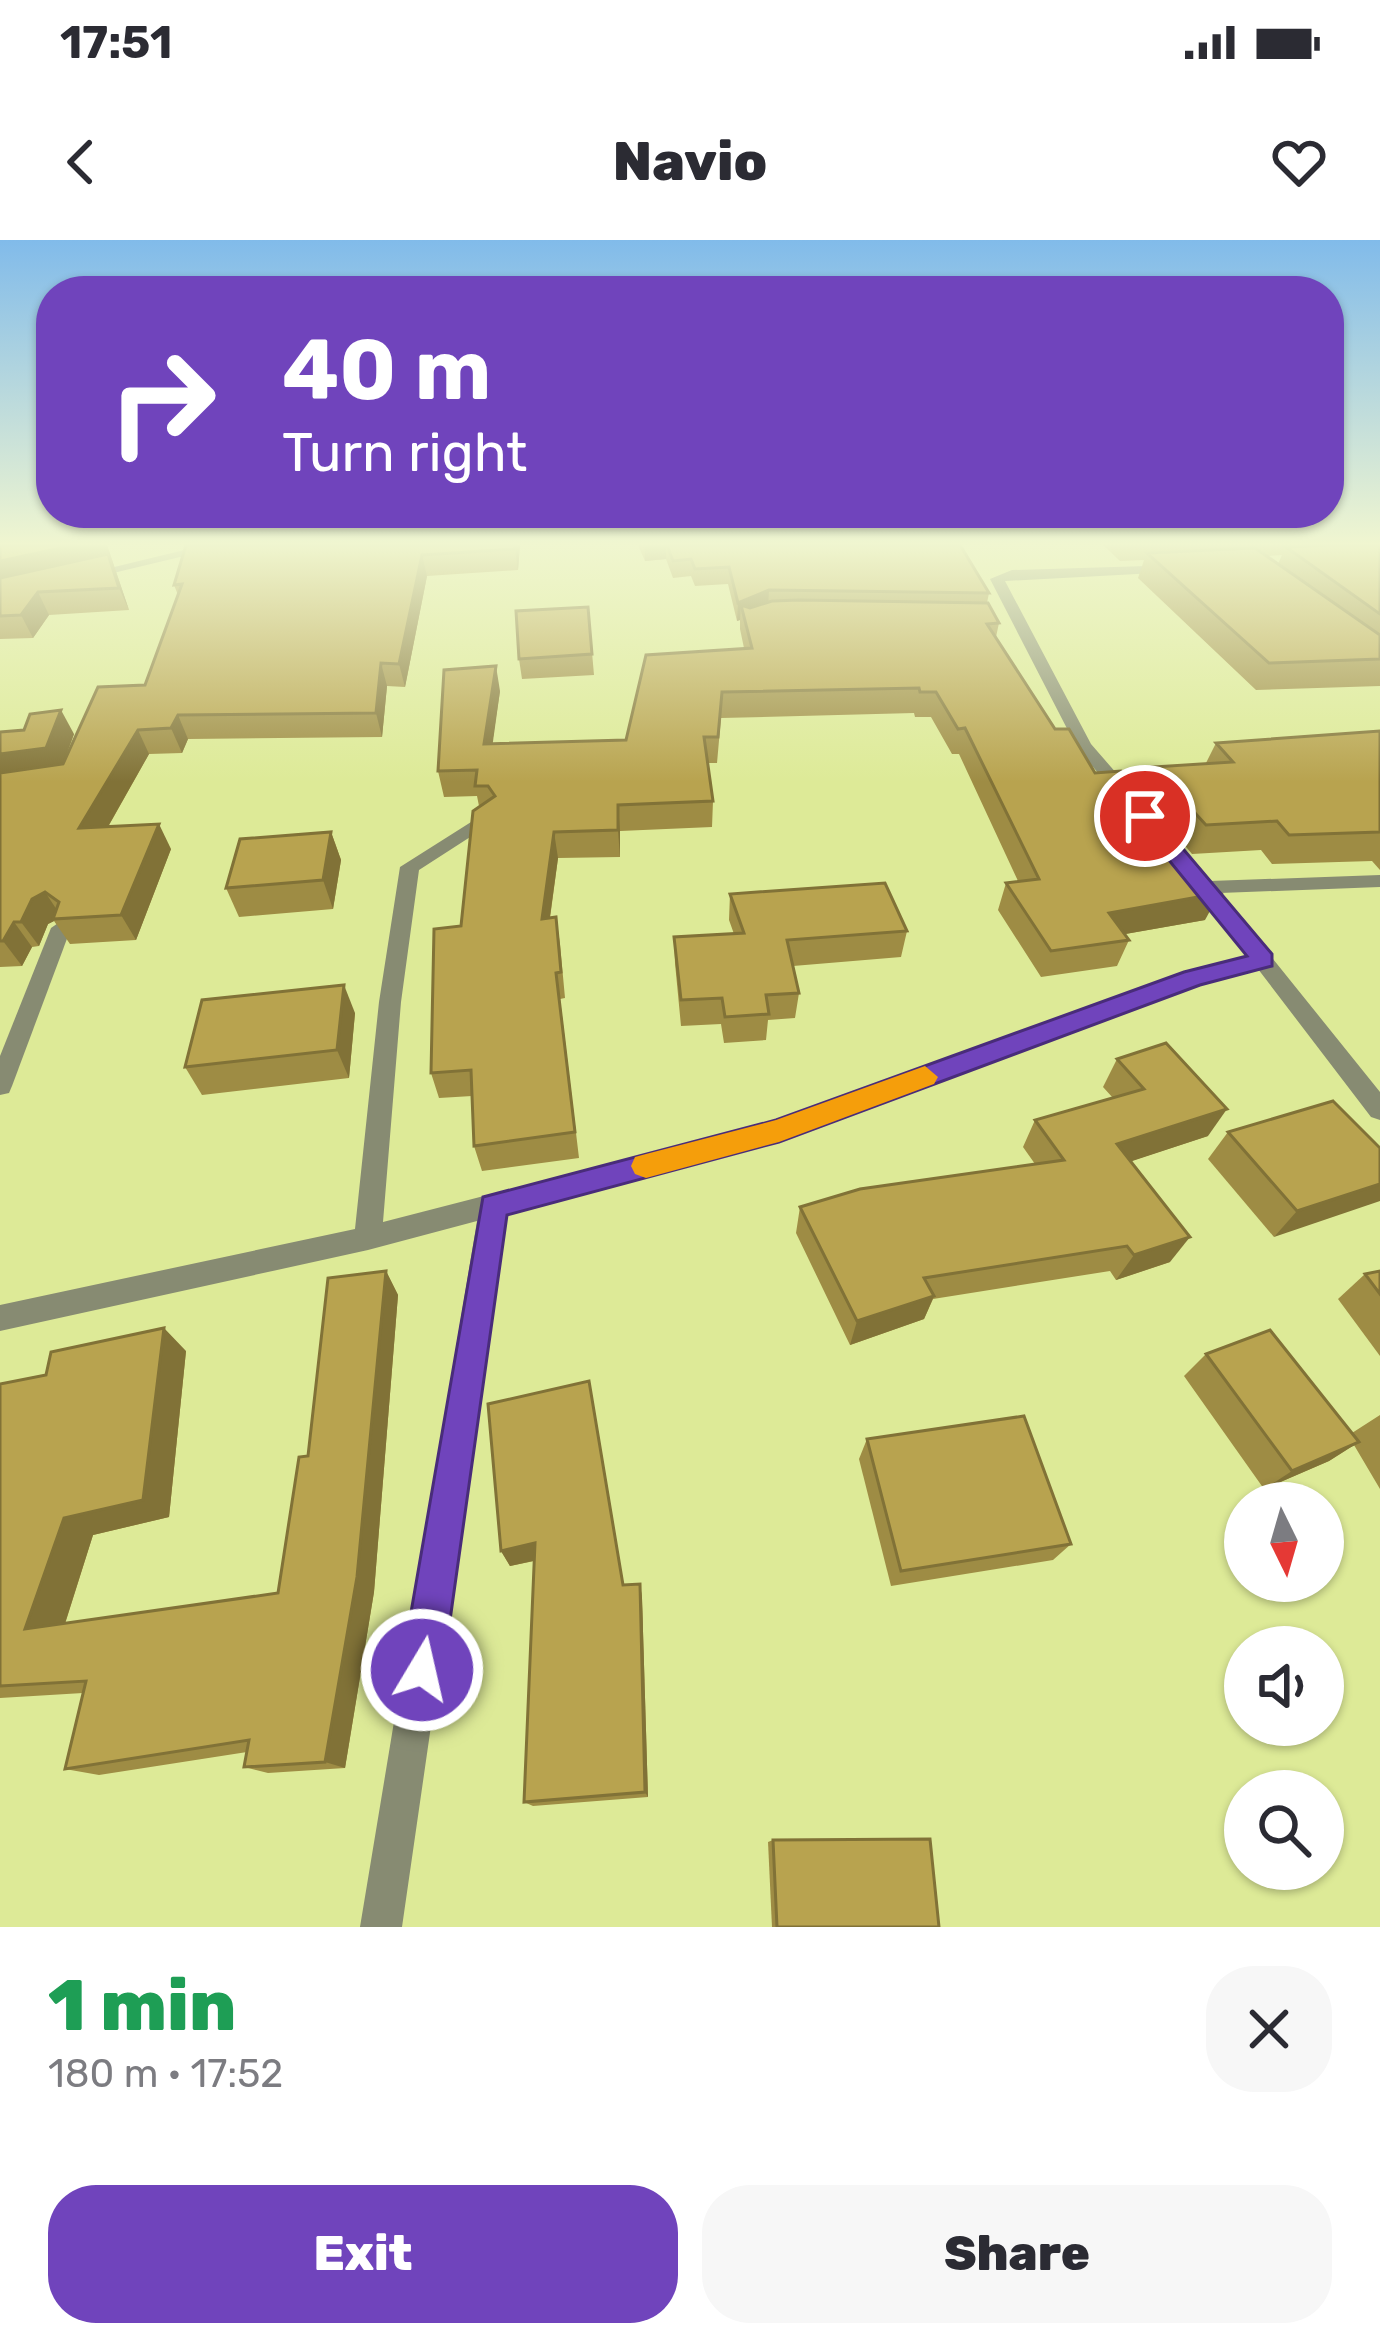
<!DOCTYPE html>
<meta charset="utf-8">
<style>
body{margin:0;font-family:Rubik,sans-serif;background:#f7f7f7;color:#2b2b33;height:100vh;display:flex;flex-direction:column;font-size:45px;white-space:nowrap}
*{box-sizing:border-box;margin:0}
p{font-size:39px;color:#7c7c81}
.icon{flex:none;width:66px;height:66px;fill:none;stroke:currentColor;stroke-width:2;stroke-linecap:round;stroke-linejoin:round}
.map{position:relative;height:1687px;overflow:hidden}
.details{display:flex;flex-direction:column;background:#fff;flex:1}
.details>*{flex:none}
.top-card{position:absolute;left:36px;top:36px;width:1308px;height:252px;border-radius:48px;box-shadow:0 3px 9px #0004;background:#7044bc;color:#fff;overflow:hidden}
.needle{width:78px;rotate:175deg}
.buttons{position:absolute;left:1224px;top:1242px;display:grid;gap:24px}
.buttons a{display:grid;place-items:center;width:120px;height:120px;border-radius:50%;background:#fff;box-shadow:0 3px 9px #0004;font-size:60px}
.pin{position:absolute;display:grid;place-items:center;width:102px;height:102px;color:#fff;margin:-51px;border:6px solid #fff;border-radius:50%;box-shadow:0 3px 12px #0007}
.me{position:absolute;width:132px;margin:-66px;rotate:9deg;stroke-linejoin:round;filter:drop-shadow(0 0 9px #0008)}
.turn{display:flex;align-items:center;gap:42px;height:252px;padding:0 48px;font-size:54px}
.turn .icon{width:156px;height:156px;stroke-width:2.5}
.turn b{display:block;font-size:84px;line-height:102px}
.round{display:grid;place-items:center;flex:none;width:126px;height:126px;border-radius:48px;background:#f7f7f7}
.overview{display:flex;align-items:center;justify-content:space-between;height:204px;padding:0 48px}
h1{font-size:72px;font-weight:800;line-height:90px;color:#1e9e55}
.cta{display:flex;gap:24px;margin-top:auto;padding:24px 48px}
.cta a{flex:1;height:138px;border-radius:48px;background:#7044bc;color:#fff;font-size:48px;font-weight:800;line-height:138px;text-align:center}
.cta a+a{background:#f7f7f7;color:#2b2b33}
.status{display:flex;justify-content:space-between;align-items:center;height:84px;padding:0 60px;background:#fff;direction:ltr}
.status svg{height:33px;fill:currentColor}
header{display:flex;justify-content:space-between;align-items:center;height:156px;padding:0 48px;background:#fff;font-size:54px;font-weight:800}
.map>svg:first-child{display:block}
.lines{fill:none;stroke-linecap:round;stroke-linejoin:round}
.minor{fill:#878b72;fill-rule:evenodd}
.wall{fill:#9e8c44;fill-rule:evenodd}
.shaded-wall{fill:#817237}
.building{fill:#b8a34f;stroke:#817237;stroke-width:3}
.route{fill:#7044bc;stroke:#492c7a;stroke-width:3}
.slow{fill:#f59e0b}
</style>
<div class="status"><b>17:51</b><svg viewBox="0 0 49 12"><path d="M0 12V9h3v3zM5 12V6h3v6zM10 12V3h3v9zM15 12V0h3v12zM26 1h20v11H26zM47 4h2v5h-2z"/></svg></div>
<header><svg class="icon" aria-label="back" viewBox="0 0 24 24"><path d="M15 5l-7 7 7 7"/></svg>Navio<svg class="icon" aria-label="heart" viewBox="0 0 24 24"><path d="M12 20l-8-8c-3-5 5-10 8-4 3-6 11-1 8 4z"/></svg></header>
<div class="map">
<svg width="1380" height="1687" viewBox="0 0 1380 1687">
<rect width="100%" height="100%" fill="#ddea97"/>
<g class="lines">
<g class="minor">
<polygon points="205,305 230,305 84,340 77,336"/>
<polygon points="1179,325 1179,331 1174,332 1005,341 1091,504 1210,641 1380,635 1380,647 1220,653 1380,852 1380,880 1371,877 1258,729 1199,744 779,900 505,973 402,1687 360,1687 477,981 368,1010 0,1091 0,1065 355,989 379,762 400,627 479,577 493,577 495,581 419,630 401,762 383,982 776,881 1185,733 1248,717 1076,506 990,339 1012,330"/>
<polygon points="61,681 71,688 12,846 9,853 0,855 0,816 51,688"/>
</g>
</g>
<g class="wall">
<polygon points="0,305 107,305 129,370 49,375 33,398 0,399"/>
<polygon points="186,305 520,305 518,330 427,336 405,447 387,446 382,497 188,499 182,513 149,514 108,587 171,609 136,700 70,704 54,681 48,684 39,706 32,707 22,726 0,727 0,492 74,494 63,524 145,445 178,355 174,345"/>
<polygon points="638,305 960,305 989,353 987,363 999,383 996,397 1055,489 1095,533 1142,555 1153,527 1206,523 1216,503 1380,491 1380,630 1372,621 1272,624 1261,610 1192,614 1171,589 1161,610 1205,680 1125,694 1129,700 1117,726 1041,737 998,670 1006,643 1018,641 959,514 952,514 931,477 915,477 914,473 721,478 717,523 707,523 713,561 712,587 620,591 620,617 558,618 550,678 556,677 560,704 565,758 560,759 579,918 482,931 474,906 472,856 439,858 431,833 461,686 479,566 477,556 444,557 438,531 500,451 492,504 626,500 744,408 740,389 740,380 737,381 728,344 695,346 691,336 673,338 666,319 645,321"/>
<path d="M1103,305H1380V446L1256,450L1138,338L1144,320L1120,321ZM1282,315L1278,324L1267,316Z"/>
<polygon points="588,367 594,435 522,439 519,419"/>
<polygon points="331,592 341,620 333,669 239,677 226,648"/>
<polygon points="730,654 907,691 901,717 793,726 799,753 795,778 768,780 766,800 724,803 721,784 681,786 675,723 674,697 734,694 729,680"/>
<polygon points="355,773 349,838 202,855 185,827"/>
<polygon points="1117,819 1208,896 1131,921 1170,1022 1116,1040 1110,1031 933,1059 924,1079 850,1105 796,993 800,967 1035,924 1023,907 1035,880 1113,858 1103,847"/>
<polygon points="1228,892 1380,908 1274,997 1208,919"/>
<polygon points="386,1031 398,1055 374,1352 345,1528 268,1533 244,1527 247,1512 99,1535 65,1529 83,1453 0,1458 0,1144 186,1111 169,1277 93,1295 65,1384 278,1353 308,1216"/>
<polygon points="1380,1031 1380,1116 1338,1059 1365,1034"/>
<polygon points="1206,1114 1352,1193 1380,1175 1380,1249 1354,1205 1329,1221 1264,1249 1184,1136"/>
<polygon points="867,1199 1071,1304 1053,1320 891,1346 859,1219"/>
<polygon points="501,1311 624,1345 640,1344 642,1358 648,1557 533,1566 524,1562 534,1321 510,1326"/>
<polygon points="773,1600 939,1687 772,1687 768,1602"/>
</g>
<g class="shaded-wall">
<polygon points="75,305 107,305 129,370 119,348 0,345 0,321"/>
<polygon points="515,305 520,305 518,330 515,309"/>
<polygon points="645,305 666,305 666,319 645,321"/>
<polygon points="422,315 427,336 405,447 399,424"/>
<polygon points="769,350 768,368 744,378 741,365 740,380 737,381 738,363"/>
<polygon points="38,352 49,375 33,398 21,375"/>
<polygon points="381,423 387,446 382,497 376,473"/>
<polygon points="496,426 500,451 489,530 484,504"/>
<polygon points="61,470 74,494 60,532 0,540 0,514"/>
<polygon points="178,475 188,499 182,513 171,488"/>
<polygon points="138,490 149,514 93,613 79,588"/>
<polygon points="618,565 620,591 620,617 618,590"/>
<polygon points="159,584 171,609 136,700 121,675"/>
<polygon points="331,592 341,620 333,669 323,640"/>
<polygon points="554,592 558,618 546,705 542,679"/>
<polygon points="45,652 61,676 53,679 54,681 48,684 39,706 21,682 32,659"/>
<polygon points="1220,653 1205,680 1097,699 1109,673"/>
<polygon points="14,682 32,707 22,726 3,701"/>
<polygon points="344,745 355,773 349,838 337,810"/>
<polygon points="1227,869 1208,896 1102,931 1117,904"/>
<polygon points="1380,944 1380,961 1274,997 1297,971"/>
<polygon points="1190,997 1170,1022 1116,1040 1134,1015"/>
<polygon points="386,1031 398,1055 374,1352 345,1528 325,1522"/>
<polygon points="934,1056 924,1079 850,1105 857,1081"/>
<polygon points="164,1088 186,1111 169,1277 93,1295 59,1402 25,1389 64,1278"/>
<polygon points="1359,1202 1329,1221 1264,1249 1292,1231"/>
<polygon points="535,1303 542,1319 510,1326 501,1311"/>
<polygon points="640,1344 642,1358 648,1557 645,1552"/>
</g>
<g class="building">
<polygon points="0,305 75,305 0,321"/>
<polygon points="186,305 515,305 515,309 422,315 399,424 381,423 376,473 178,475 171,488 138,490 79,588 159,584 121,675 53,679 59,662 45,652 32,659 21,682 14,682 3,701 0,701 0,533 63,524 98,447 145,445 182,344 174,345"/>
<polygon points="667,305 960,305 989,353 769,350 738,363 729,327 695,329 691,319 673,321"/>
<polygon points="1328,305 1380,305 1380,374 1286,307"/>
<polygon points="1255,308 1380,395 1380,419 1269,423 1147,313"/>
<polygon points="108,314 119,348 38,352 21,375 0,376 0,338"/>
<polygon points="799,360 988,363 999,383 987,384 1055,489 1069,489 1095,533 1121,531 1171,589 1136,591 1220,653 1109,673 1129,700 1051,711 1006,643 1039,639 965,488 958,489 936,452 920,452 919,448 722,452 718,497 704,497 713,561 618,565 618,590 554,592 542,679 556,677 561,732 556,733 575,892 474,906 471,830 431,833 434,689 461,686 473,571 495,556 488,546 475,546 477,530 438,531 444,430 496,426 484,504 626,500 646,415 752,408 741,365 750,368 772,361"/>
<polygon points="588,367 592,414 519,419 516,371"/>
<polygon points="61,470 46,508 0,514 0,492 24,490 30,474"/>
<polygon points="1380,491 1380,592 1289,595 1277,581 1206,585 1153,527 1233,522 1216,503"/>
<polygon points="331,592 323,640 226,648 240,599"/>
<polygon points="885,643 907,691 787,700 799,753 766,755 769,774 725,777 722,758 681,760 674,697 744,693 730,654"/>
<polygon points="344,745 337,810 185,827 202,760"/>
<polygon points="1166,803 1227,869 1117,904 1190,997 1134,1015 1127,1006 924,1038 934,1056 857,1081 800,967 860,949 1064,920 1035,880 1144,849 1117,819"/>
<polygon points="1333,861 1380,908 1380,944 1297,971 1228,892"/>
<polygon points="386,1031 357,1337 325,1522 244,1527 249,1500 65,1529 86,1441 0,1446 0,1144 46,1135 51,1112 164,1088 143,1260 64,1278 25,1389 278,1353 299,1217 308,1216 328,1038"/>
<polygon points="1380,1031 1380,1054 1365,1034"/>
<polygon points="1270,1090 1359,1202 1292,1231 1206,1114"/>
<polygon points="589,1141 623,1345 640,1344 645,1552 524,1562 535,1303 501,1311 488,1164"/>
<polygon points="1024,1176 1071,1304 901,1331 867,1199"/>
<polygon points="930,1599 939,1687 777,1687 773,1600"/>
</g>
<linearGradient id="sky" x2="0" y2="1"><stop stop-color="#81bbea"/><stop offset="0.56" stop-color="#f0f6d0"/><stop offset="1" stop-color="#f0f6d0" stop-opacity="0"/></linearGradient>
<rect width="1380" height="542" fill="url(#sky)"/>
<polygon class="route" points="1145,570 1152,572 1272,714 1272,726 1200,745 779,902 507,975 443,1430 437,1444 422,1451 407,1444 401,1430 483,957 776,880 1184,732 1247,716 1137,581 1134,576"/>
<polygon class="slow" points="925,826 938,837 934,844 779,902 646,938 635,934 631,926 635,917 646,914 776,880"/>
</svg>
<div class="buttons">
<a><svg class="needle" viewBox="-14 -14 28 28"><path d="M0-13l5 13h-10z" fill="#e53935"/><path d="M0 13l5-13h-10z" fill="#7c7c81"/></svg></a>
<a><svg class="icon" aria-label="sound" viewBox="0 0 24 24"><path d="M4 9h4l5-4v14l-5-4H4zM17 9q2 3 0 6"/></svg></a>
<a><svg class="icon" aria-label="search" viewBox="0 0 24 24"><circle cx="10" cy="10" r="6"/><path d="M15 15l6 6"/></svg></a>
</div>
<div class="pin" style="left:1145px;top:576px;background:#d93025"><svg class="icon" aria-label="arrive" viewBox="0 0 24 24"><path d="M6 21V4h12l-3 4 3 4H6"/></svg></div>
<svg class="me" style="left:422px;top:1430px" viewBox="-20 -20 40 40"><circle r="17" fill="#7044bc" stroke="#fff" stroke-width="3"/><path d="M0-11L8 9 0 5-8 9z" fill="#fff"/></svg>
<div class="top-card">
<div class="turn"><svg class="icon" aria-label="right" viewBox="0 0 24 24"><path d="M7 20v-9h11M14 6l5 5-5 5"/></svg><div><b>40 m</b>Turn right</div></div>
</div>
</div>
<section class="details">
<div class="overview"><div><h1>1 min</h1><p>180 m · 17:52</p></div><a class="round"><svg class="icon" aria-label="close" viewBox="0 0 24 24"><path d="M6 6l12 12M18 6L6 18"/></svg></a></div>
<div class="cta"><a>Exit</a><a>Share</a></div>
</section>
